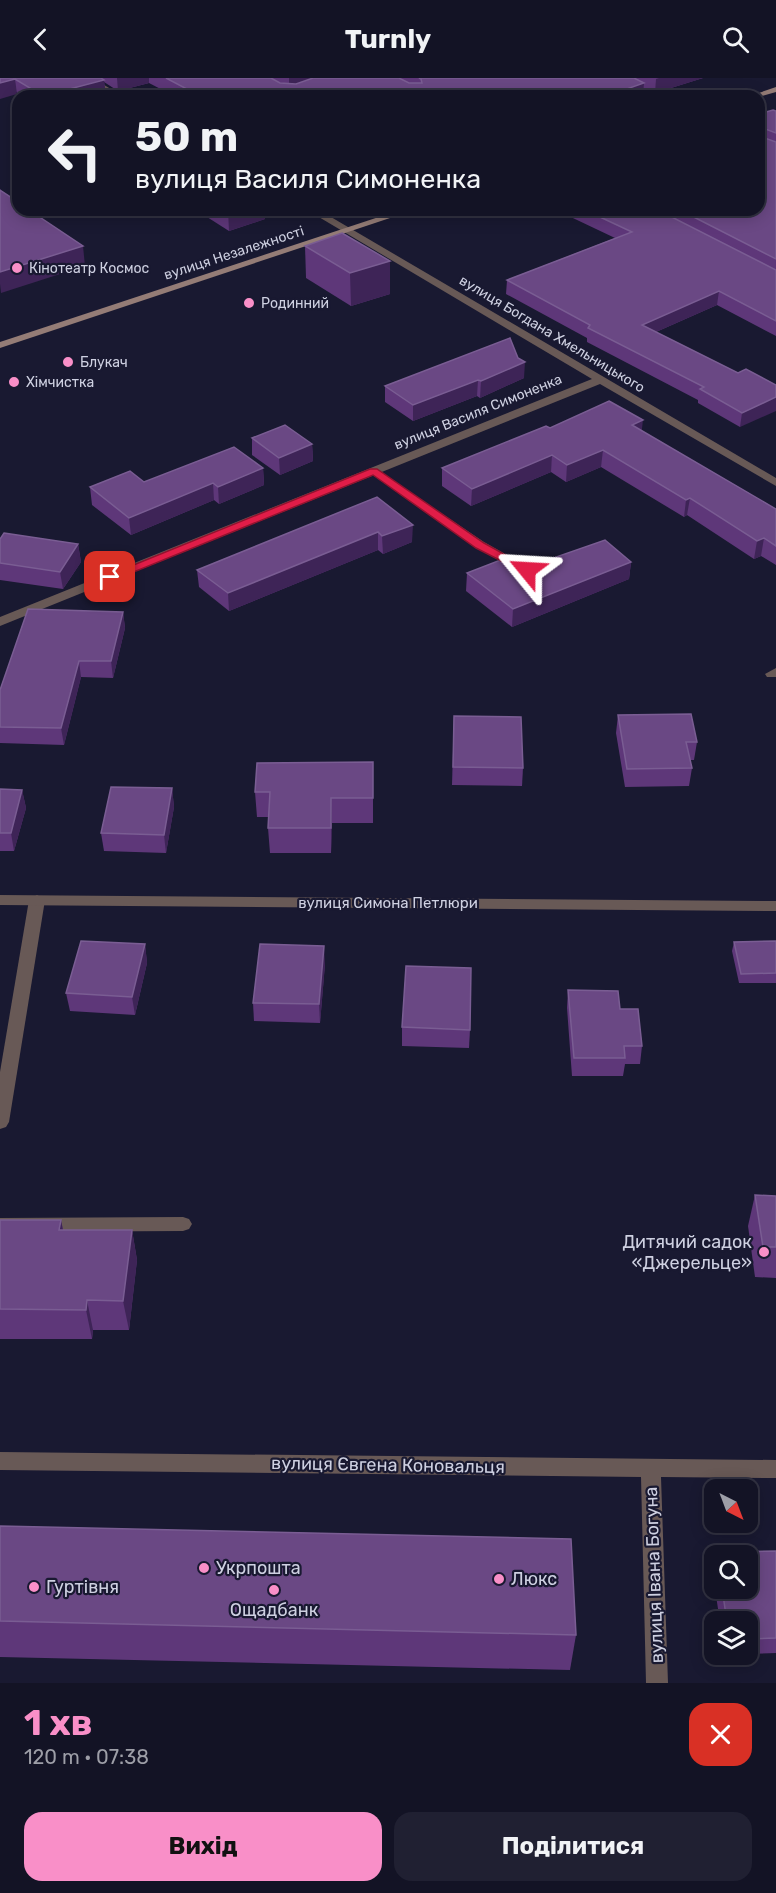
<!DOCTYPE html>
<html lang="uk">
<meta charset="utf-8">
<style>
body{margin:0;font-family:Rubik,sans-serif;background:#202032;color:#f1f3f6;height:100vh;display:flex;flex-direction:column;font-size:22px;white-space:nowrap}
*{box-sizing:border-box;margin:0}
p{font-size:20px;color:#9d9ea7}
.icon{flex:none;width:33px;height:33px;fill:none;stroke:currentColor;stroke-width:2;stroke-linecap:round;stroke-linejoin:round}
.map{position:relative;height:1605px;overflow:hidden}
.panel{display:flex;flex-direction:column;background:#131325;flex:1}
.panel>*{flex:none}
.hud{position:absolute;left:12px;top:12px;width:753px;height:126px;border-radius:18px;box-shadow:0 3px 15px #0003,0 0 0 2px #323242;background:#131325;color:#f1f3f6;overflow:hidden}
.needle{width:39px;rotate:138deg}
.buttons{position:absolute;left:704px;top:1401px;display:grid;gap:12px}
.buttons a{display:grid;place-items:center;width:54px;height:54px;border-radius:12px;background:#131325;box-shadow:0 3px 15px #0003,0 0 0 2px #323242;font-size:30px}
.pin{position:absolute;display:grid;place-items:center;width:51px;height:51px;color:#fff;margin:-26px;border-radius:12px;box-shadow:0 3px 9px #0006}
.me{position:absolute;width:66px;margin:-33px;rotate:297deg;stroke-linejoin:round;filter:drop-shadow(0 0 4px #0008)}
.turn{display:flex;align-items:center;gap:21px;height:126px;padding:0 24px;font-size:27px}
.turn .icon{width:78px;height:78px;stroke-width:2.5}
.turn b{display:block;font-size:42px;line-height:51px}
.round{display:grid;place-items:center;flex:none;width:63px;height:63px;border-radius:18px;background:#202032}
.headline{display:flex;align-items:center;justify-content:space-between;height:102px;padding:0 24px}
h1{font-size:36px;font-weight:700;line-height:45px;color:#f98fc8}
.primary-button{display:flex;gap:12px;margin-top:auto;padding:12px 24px}
.primary-button a{flex:1;height:69px;border-radius:18px;background:#f98fc8;color:#111;font-size:24px;font-weight:700;line-height:69px;text-align:center}
.primary-button a+a{background:#202032;color:#f1f3f6}
header{display:flex;justify-content:space-between;align-items:center;height:78px;padding:0 24px;background:#131325;font-size:27px;font-weight:700}
.map>svg:first-child{display:block}
.lines{fill:none;stroke-linecap:round;stroke-linejoin:round}
.service{fill:#685956;fill-rule:evenodd}
.minor{fill:#685956;fill-rule:evenodd}
.secondary{fill:#947c76;fill-rule:evenodd}
.wall{fill:#5e3779}
.shaded-wall{fill:#3e2457}
.building{fill:#6a4884;stroke:#7a5d93;stroke-width:1.5}
.route{fill:#e11d48;stroke:#92132f;stroke-width:1.5}
.poi-dot{fill:#f98fc8;stroke:#191931;stroke-width:2}
.labels{text-anchor:middle;dominant-baseline:central;stroke-width:4.5;stroke-linejoin:round;paint-order:stroke}
.far-street-label{font-size:14px;fill:#ced0e1;stroke:#191931}
.far-poi-label{font-size:14px;fill:#ced0e1;stroke:#191931;text-anchor:start}
.street-label{font-size:15px;fill:#ced0e1;stroke:#191931}
.near-poi-label{font-size:18px;fill:#ced0e1;stroke:#191931;text-anchor:start}
.near-street-label{font-size:18px;fill:#ced0e1;stroke:#191931}
</style>
<header><svg class="icon" aria-label="back" viewBox="0 0 24 24"><path d="M15 5l-7 7 7 7"/></svg>Turnly<svg class="icon" aria-label="search" viewBox="0 0 24 24"><circle cx="10" cy="10" r="6"/><path d="M15 15l6 6"/></svg></header>
<div class="map">
<svg width="776" height="1605" viewBox="0 0 776 1605">
<rect width="100%" height="100%" fill="#191931"/>
<g class="lines">
<g class="service">
<polygon points="374,390 484,464 533,492 531,495 523,495 476,470 370,395 368,393"/>
<polygon points="776,590 776,599 767,599 765,596"/>
<polygon points="37,817 45,822 9,1044 6,1049 0,1051 0,994 29,822"/>
<polygon points="183,1139 189,1141 192,1146 189,1151 183,1153 0,1154 0,1140"/>
</g>
<g class="minor">
<polygon points="83,0 93,0 122,18 112,18"/>
<polygon points="608,0 619,0 655,18 644,18"/>
<polygon points="307,132 319,132 776,400 776,408 600,306 0,548 0,539 592,301"/>
<polygon points="0,817 776,823 776,833 0,827"/>
<polygon points="0,1374 776,1382 776,1400 661,1399 668,1605 646,1605 641,1399 0,1392"/>
</g>
<g class="secondary">
<polygon points="776,9 776,14 759,19 750,18"/>
<polygon points="400,132 414,132 0,270 0,264"/>
</g>
</g>
<g class="wall">
<polygon points="0,0 703,0 655,15 644,10 643,18 174,18 149,5 118,13 104,4 106,17 101,18 21,18"/>
<polygon points="776,33 776,258 717,227 656,254 738,295 776,307 740,349 698,325 698,322 587,264 587,260 506,216 507,202 615,160 556,132 759,132 759,36"/>
<polygon points="196,132 264,132 265,141 229,153"/>
<polygon points="305,168 390,183 390,216 351,228 306,200"/>
<polygon points="510,260 524,300 480,320 477,318 413,343 385,324 385,308"/>
<polygon points="550,350 642,353 776,431 776,487 761,478 754,481 687,437 684,439 601,389 566,404 551,394 471,428 442,408 442,390"/>
<polygon points="252,360 312,366 313,383 280,397 252,377"/>
<polygon points="263,390 264,407 219,426 214,422 131,457 92,427 90,409"/>
<polygon points="377,419 412,464 383,476 378,472 229,533 199,509 197,492"/>
<polygon points="0,461 78,466 81,484 63,511 0,502"/>
<polygon points="631,484 629,501 512,549 466,513 467,495 519,492"/>
<polygon points="123,534 125,550 113,600 81,599 64,667 0,665 0,612"/>
<polygon points="618,637 697,664 694,682 690,682 692,690 689,708 625,709 616,655"/>
<polygon points="454,638 523,690 522,708 452,707"/>
<polygon points="373,684 373,745 332,745 331,775 270,775 268,750 269,739 257,739 255,714"/>
<polygon points="172,710 174,729 166,775 104,773 101,755"/>
<polygon points="0,711 22,712 26,730 14,773 0,773"/>
<polygon points="776,863 776,905 739,905 732,873 734,864"/>
<polygon points="145,866 147,885 135,937 70,933 66,915"/>
<polygon points="325,886 320,945 254,943 253,925"/>
<polygon points="568,912 620,931 642,968 640,986 625,986 623,998 572,998 567,930"/>
<polygon points="402,949 470,952 469,970 402,968"/>
<polygon points="755,1117 776,1118 776,1200 755,1199 748,1148"/>
<polygon points="0,1142 61,1142 63,1152 132,1152 137,1182 129,1252 93,1252 92,1261 0,1261"/>
<polygon points="0,1448 576,1557 570,1592 0,1579"/>
<polygon points="776,1473 776,1575 747,1576 747,1544 720,1544 715,1511 715,1510 747,1510 747,1478 736,1478 737,1474"/>
</g>
<g class="shaded-wall">
<polygon points="117,0 149,0 149,5 118,13"/>
<polygon points="289,0 335,0 289,13"/>
<polygon points="659,0 703,0 655,15 656,1"/>
<polygon points="15,1 17,16 0,21 0,5"/>
<polygon points="104,2 106,17 101,18 45,18"/>
<polygon points="644,5 643,18 607,18"/>
<polygon points="228,132 264,132 265,141 229,153"/>
<polygon points="83,168 85,188 1,215 0,206 0,194"/>
<polygon points="390,183 390,216 351,228 350,195"/>
<polygon points="719,213 717,227 640,261 642,247"/>
<polygon points="525,284 524,300 480,320 481,303"/>
<polygon points="478,302 477,318 413,343 413,327"/>
<polygon points="776,319 776,333 740,349 742,335"/>
<polygon points="643,342 641,359 632,347"/>
<polygon points="312,366 313,383 280,397 279,380"/>
<polygon points="603,372 601,389 566,404 567,387"/>
<polygon points="552,377 551,394 471,428 472,411"/>
<polygon points="263,390 264,407 219,426 218,409"/>
<polygon points="213,405 214,422 131,457 129,440"/>
<polygon points="690,420 687,437 684,439 686,422"/>
<polygon points="413,447 412,464 383,476 382,458"/>
<polygon points="378,454 378,472 229,533 228,515"/>
<polygon points="764,460 761,478 754,481 757,463"/>
<polygon points="78,466 81,484 63,511 60,494"/>
<polygon points="631,484 629,501 512,549 513,531"/>
<polygon points="123,534 125,550 113,600 111,583"/>
<polygon points="79,583 81,599 64,667 61,650"/>
<polygon points="172,710 174,729 166,775 164,757"/>
<polygon points="22,712 26,730 14,773 11,755"/>
<polygon points="331,720 332,745 331,775"/>
<polygon points="145,866 147,885 135,937 132,919"/>
<polygon points="324,868 325,886 320,945 319,926"/>
<polygon points="61,1142 67,1173 59,1152"/>
<polygon points="132,1152 137,1182 129,1252 123,1223"/>
<polygon points="87,1222 93,1252 92,1261 86,1232"/>
</g>
<g class="building">
<polygon points="0,0 101,0 104,2 43,18 15,1 0,5"/>
<polygon points="166,0 271,0 280,5 296,6 313,0 399,0 409,5 422,5 421,1 419,0 634,0 644,5 607,18 200,18"/>
<polygon points="773,32 776,33 776,55 760,49 759,56 759,36"/>
<polygon points="759,58 776,64 776,181 680,132 759,132"/>
<polygon points="0,112 18,124 18,132 29,132 83,168 0,194"/>
<polygon points="585,132 658,132 776,192 776,243 719,213 642,247 738,295 746,291 776,307 776,319 742,335 700,311 704,309 588,250 590,247 507,202 632,154"/>
<polygon points="342,155 390,183 350,195 305,168"/>
<polygon points="510,260 518,280 525,284 481,303 478,302 413,327 385,308"/>
<polygon points="609,323 643,342 632,347 776,431 776,468 764,460 757,463 690,420 686,422 603,372 567,387 552,377 472,411 442,390 546,348 550,350"/>
<polygon points="285,347 312,366 279,380 252,360"/>
<polygon points="234,369 263,390 218,409 213,405 129,440 90,409 130,393 144,404"/>
<polygon points="377,419 413,447 382,458 378,454 228,515 197,492"/>
<polygon points="4,455 78,466 60,494 0,485 0,461"/>
<polygon points="605,462 631,484 513,531 467,495 503,481 519,492"/>
<polygon points="28,531 123,534 111,583 79,583 61,650 0,649 0,612"/>
<polygon points="691,636 697,664 686,664 692,690 627,691 618,637"/>
<polygon points="454,638 521,639 523,690 453,689"/>
<polygon points="373,684 373,720 331,720 331,750 268,750 270,714 255,714 257,685"/>
<polygon points="111,709 172,710 164,757 101,755"/>
<polygon points="0,711 22,712 11,755 0,755"/>
<polygon points="81,863 145,866 132,919 66,915"/>
<polygon points="776,863 776,895 741,896 734,864"/>
<polygon points="260,866 324,868 319,926 253,925"/>
<polygon points="406,888 471,890 470,952 402,949"/>
<polygon points="568,912 618,913 620,931 638,931 642,968 624,968 625,980 574,980"/>
<polygon points="755,1117 776,1118 776,1169 763,1169"/>
<polygon points="0,1142 61,1142 59,1152 132,1152 123,1223 87,1222 86,1232 0,1231"/>
<polygon points="0,1448 571,1461 576,1557 0,1543"/>
<polygon points="776,1473 776,1560 747,1561 747,1544 727,1544 722,1510 747,1510 747,1478 737,1478 737,1474"/>
</g>
<polygon class="route" points="370,391 377,391 484,465 533,492 523,494 476,470 373,397 114,502 104,499"/>
<g class="poi-dot">
<circle cx="17" cy="190" r="6"/>
<circle cx="249" cy="225" r="6"/>
<circle cx="68" cy="284" r="6"/>
<circle cx="14" cy="304" r="6"/>
<circle cx="764" cy="1174" r="6"/>
<circle cx="204" cy="1490" r="6"/>
<circle cx="499" cy="1501" r="6"/>
<circle cx="34" cy="1509" r="6"/>
<circle cx="274" cy="1512" r="6"/>
</g>
<g class="labels">
<g class="far-street-label">
<text transform="translate(234 175) rotate(-18)">вулиця Незалежності</text>
<text transform="translate(552 256) rotate(31)">вулиця Богдана Хмельницького</text>
<text transform="translate(478 334) rotate(-22)">вулиця Василя Симоненка</text>
</g>
<g class="far-poi-label">
<text x="29" y="190">Кінотеатр Космос</text>
<text x="261" y="225">Родинний</text>
<text x="80" y="284">Блукач</text>
<text x="26" y="304">Хімчистка</text>
</g>
<g class="street-label">
<text x="388" y="825">вулиця Симона Петлюри</text>
</g>
<g class="near-poi-label">
<text x="752" y="1164" text-anchor="end">Дитячий садок<tspan x="752" dy="21">«Джерельце»</tspan></text>
<text x="216" y="1490">Укрпошта</text>
<text x="511" y="1501">Люкс</text>
<text x="46" y="1509">Гуртівня</text>
<text x="274" y="1532" text-anchor="middle">Ощадбанк</text>
</g>
<g class="near-street-label">
<text transform="translate(388 1387) rotate(1)">вулиця Євгена Коновальця</text>
<text transform="translate(654 1497) rotate(-92)">вулиця Івана Богуна</text>
</g>
</g>
</svg>
<div class="buttons">
<a><svg class="needle" viewBox="-14 -14 28 28"><path d="M0-13l5 13h-10z" fill="#e53935"/><path d="M0 13l5-13h-10z" fill="#9d9ea7"/></svg></a>
<a><svg class="icon" aria-label="search" viewBox="0 0 24 24"><circle cx="10" cy="10" r="6"/><path d="M15 15l6 6"/></svg></a>
<a><svg class="icon" aria-label="layers" viewBox="0 0 24 24"><path d="M12 4l9 5-9 5-9-5zM3 14l9 5 9-5"/></svg></a>
</div>
<div class="pin" style="left:110px;top:499px;background:#d93025"><svg class="icon" aria-label="arrive" viewBox="0 0 24 24"><path d="M6 21V4h12l-3 4 3 4H6"/></svg></div>
<svg class="me" style="left:527px;top:492px" viewBox="-20 -20 40 40"><path d="M0-17L14 15 0 8-14 15z" fill="#e11d48" stroke="#fff" stroke-width="4"/></svg>
<div class="hud">
<div class="turn"><svg class="icon" aria-label="left" viewBox="0 0 24 24"><path d="M17 20v-9H6M10 6l-5 5 5 5"/></svg><div><b>50 m</b>вулиця Василя Симоненка</div></div>
</div>
</div>
<section class="panel">
<div class="headline"><div><h1>1 хв</h1><p>120 m · 07:38</p></div><a class="round" style="background:#d93025;color:#fff"><svg class="icon" aria-label="close" viewBox="0 0 24 24"><path d="M6 6l12 12M18 6L6 18"/></svg></a></div>
<div class="primary-button"><a>Вихід</a><a>Поділитися</a></div>
</section>
